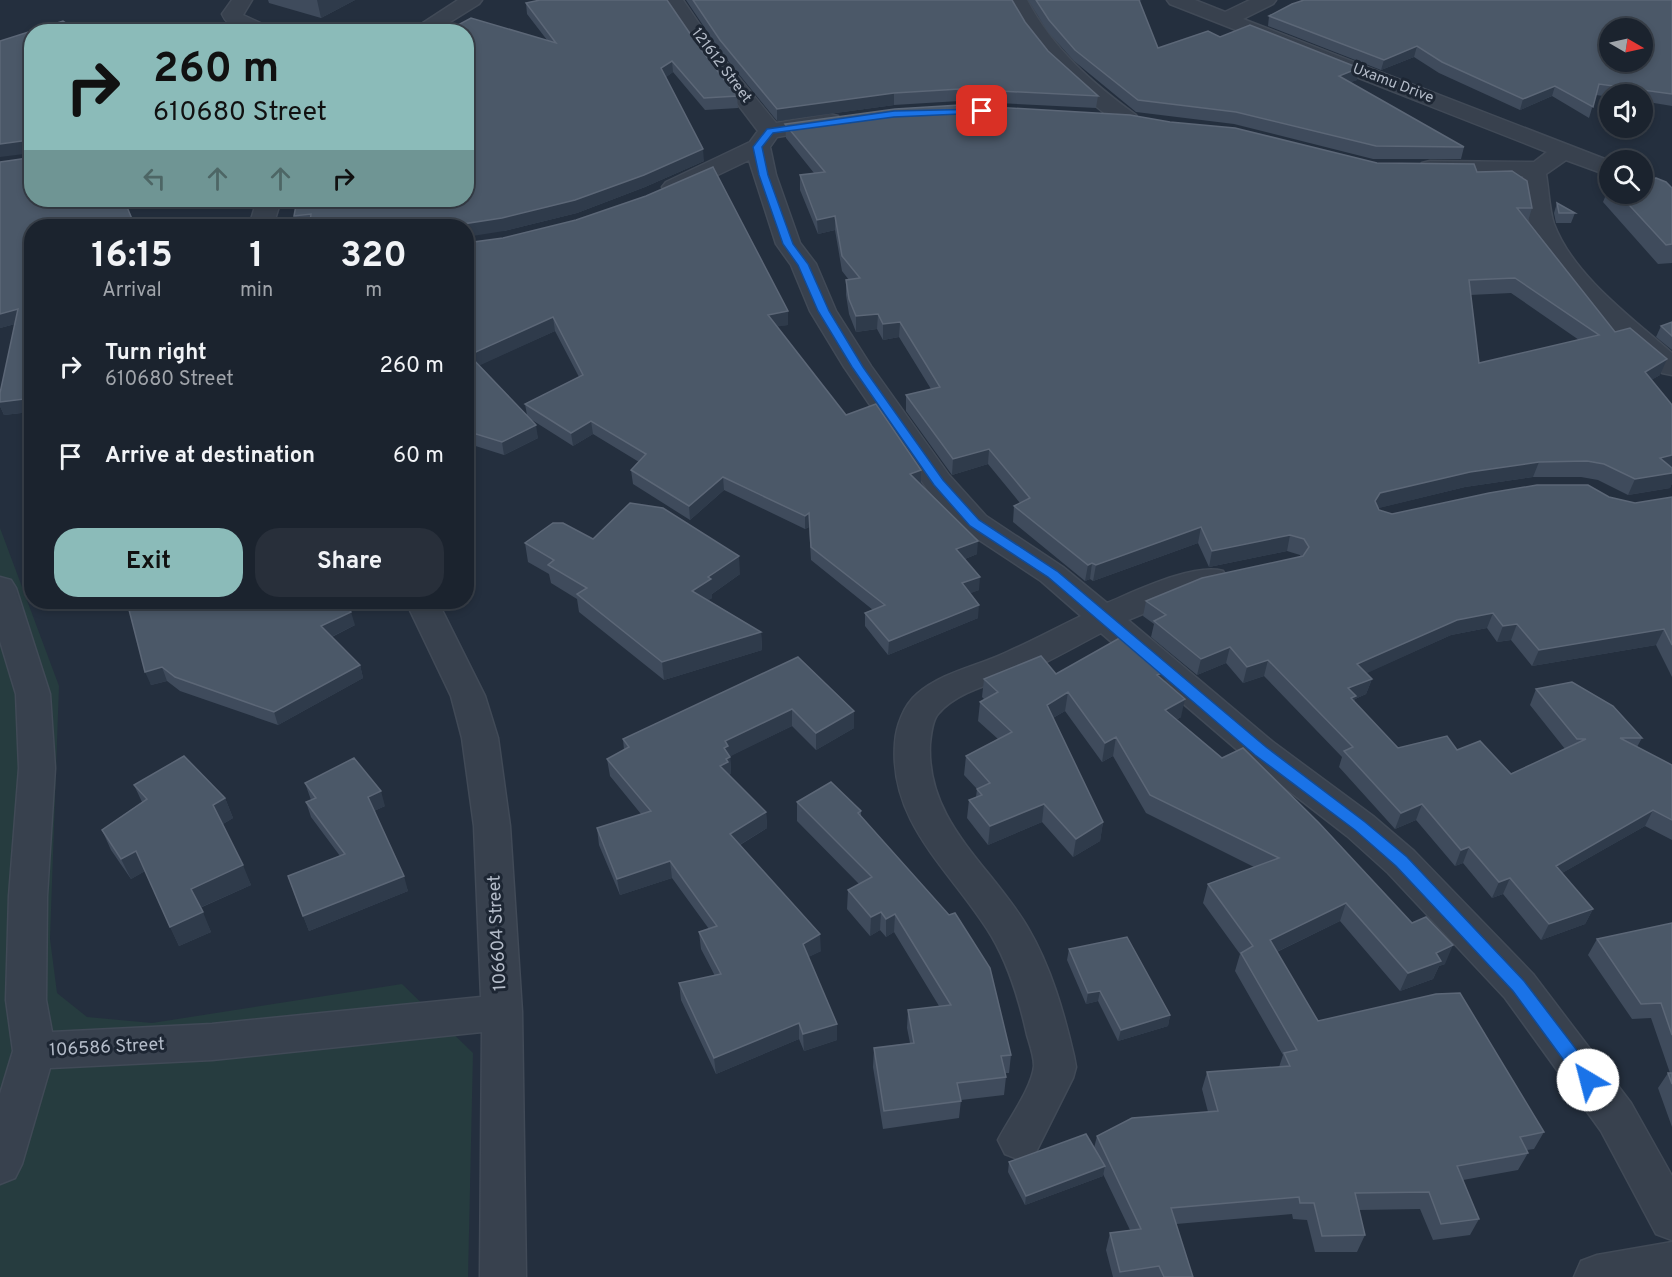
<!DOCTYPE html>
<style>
body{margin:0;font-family:Overpass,sans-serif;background:#282f3a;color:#f1f3f6;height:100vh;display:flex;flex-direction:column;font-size:22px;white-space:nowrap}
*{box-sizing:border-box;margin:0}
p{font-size:20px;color:#a0a4aa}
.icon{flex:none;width:33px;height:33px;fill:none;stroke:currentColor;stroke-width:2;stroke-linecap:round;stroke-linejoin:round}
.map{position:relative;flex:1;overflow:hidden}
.side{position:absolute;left:24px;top:219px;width:450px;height:390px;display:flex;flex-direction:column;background:#1b232e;border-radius:24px;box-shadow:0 3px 9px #0003,0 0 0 2px #39404a}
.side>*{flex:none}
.guide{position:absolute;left:24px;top:24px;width:450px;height:183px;border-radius:24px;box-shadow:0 3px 9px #0003,0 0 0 2px #39404a;background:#8bbbb9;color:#111;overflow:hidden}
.needle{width:39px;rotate:99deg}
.tools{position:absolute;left:1599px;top:18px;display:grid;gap:12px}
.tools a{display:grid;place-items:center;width:54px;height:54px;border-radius:50%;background:#1b232e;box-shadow:0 3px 9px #0003,0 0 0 2px #39404a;font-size:30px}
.pin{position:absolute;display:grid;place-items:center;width:51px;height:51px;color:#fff;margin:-26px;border-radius:12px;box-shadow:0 3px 9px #0006}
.me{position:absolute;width:66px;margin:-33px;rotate:323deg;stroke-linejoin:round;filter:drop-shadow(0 0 4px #0008)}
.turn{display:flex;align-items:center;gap:21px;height:126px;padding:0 30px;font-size:27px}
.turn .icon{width:78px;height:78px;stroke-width:2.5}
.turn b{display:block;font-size:42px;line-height:51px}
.lanes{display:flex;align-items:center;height:57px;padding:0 30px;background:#0003;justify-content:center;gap:30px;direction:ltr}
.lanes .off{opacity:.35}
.eta{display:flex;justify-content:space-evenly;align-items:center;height:102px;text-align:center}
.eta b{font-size:36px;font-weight:700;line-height:42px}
.primary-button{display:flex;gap:12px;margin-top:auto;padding:12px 30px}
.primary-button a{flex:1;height:69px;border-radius:24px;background:#8bbbb9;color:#111;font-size:24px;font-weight:700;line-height:69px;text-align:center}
.primary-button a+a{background:#282f3a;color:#f1f3f6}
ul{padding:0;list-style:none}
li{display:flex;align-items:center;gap:18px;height:90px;padding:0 30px}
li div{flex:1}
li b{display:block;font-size:22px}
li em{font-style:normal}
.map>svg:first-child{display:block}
.green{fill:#263c3f}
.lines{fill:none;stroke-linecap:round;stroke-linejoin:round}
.minor-casing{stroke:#414a57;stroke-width:3}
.minor{fill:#38414e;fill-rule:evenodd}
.wall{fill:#3f4b5c;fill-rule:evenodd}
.shaded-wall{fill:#2f3b4b}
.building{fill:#4b5868;stroke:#5c6777;stroke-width:1.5;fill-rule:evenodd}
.route{fill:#1a73e8;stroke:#114b97;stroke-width:1.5}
.labels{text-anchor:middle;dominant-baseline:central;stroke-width:6;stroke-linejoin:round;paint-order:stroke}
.far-street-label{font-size:15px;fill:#b4bcc9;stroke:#1d2633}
.street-label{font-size:18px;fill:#b4bcc9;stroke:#1d2633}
</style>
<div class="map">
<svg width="1672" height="1277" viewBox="0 0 1672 1277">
<rect width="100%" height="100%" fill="#242f3e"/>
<polygon class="green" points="0,528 59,686 50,939 57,993 87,1017 152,1023 402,984 473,1053 468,1277 0,1277"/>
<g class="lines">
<defs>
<g id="minor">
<path d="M232,0H252L243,15L271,28L274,32C256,32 230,34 222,14Z"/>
<polygon points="458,0 482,0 479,4 434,32 409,32"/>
<path d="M663,0H683L719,53L776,123L830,114L838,116L841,121L838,126L830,128L777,137L770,147L776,175L800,243L816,264L836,311L871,366L949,475L986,516L1063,567L1107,603C1136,591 1193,563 1223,571L1228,579L1223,587L1174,601L1128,620L1273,742L1373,816L1414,851L1533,974L1631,1103L1672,1176V1240L1656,1234L1601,1131L1505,998L1388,873L1347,836L1249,760L1101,633C1078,645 1055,658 1032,669C1003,682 960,688 938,714C932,721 931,735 930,744C926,823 992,866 1028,928C1051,967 1064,1013 1074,1056L1076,1067L1073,1078L1035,1154L1020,1160L1005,1154L998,1140C1008,1120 1032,1088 1034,1066C1034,1056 1030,1045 1027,1035C1019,999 1008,961 987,929C948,868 889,822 895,743C896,726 904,705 917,694C942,672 978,666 1007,652C1032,641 1056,628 1081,616L1041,581L964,530L927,489L844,367L810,311L791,265L776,244L749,160L682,192L674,194L666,192L662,187L666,182L750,142L758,131L705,61Z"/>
<path d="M1007,0H1027C1053,49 1092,83 1136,115L1139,120L1136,125L1128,127L1120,125C1073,90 1033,53 1007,0Z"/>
<path d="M1167,0H1195L1225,12L1250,0H1276L1273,4L1243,19L1610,161V176L1566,160L1546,174C1549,191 1549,209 1554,224C1573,275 1632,318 1672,353V375L1662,373C1615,331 1554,287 1531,226C1525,210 1525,192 1523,176L1430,175L1422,173L1418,168L1422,163L1430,161L1534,162L1547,152L1170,4Z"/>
<polygon points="257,200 281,200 273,226 249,226"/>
<polygon points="0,577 11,580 16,588 50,694 55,768 47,896 46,1000 52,1032 212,1024 481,997 474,826 462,738 451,696 406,602 438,602 485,696 498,738 510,826 522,1012 526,1277 480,1277 482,1032 212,1060 50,1068 22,1164 15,1178 0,1184 0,1094 13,1051 6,1000 9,896 19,768 16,694 0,641"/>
<polygon points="1672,1242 1672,1277 1574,1277 1581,1261 1597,1255"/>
</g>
</defs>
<use href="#minor" class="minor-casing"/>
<use href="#minor" class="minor"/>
</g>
<g class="wall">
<polygon points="268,0 355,0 321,18 269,3"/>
<polygon points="686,0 1012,0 1025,22 1048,51 1098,96 1096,108 959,101 894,105 777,121 721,52"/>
<polygon points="1028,0 1142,0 1139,1 1158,48 1220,37 1359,68 1357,80 1350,82 1464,147 1461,159 1373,159 1234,124 1136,112 1074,61 1048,32"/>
<polygon points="1672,0 1672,106 1642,101 1642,94 1610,94 1610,97 1596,95 1589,118 1552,96 1520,110 1439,73 1414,57 1381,70 1268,26 1269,16"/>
<polygon points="526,3 702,51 737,96 738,108 705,110 673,72 666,77 704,161 645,187 577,213 504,231 466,226 297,226 294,216 547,40 527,14"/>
<polygon points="63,21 32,200 85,202 95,200 196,200 194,203 126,204 32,226 32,415 30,412 4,415 0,406 0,393 15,324 0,328 0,162 28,158 30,156"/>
<path d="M785,124L1377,163L1477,172L1532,208L1528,221L1615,332L1660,375L1651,380L1672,405V483L1670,488L1628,495L1598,480L1581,477H1533L1465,487L1378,508L1379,510L1392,514L1609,497L1635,503L1672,497V677L1656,645L1532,666L1511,640L1497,642L1487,628L1451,635L1366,673L1372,679L1366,694L1355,699L1354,702L1398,748L1457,750L1511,774L1565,749L1530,705L1536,689L1642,738L1637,747L1672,765V840L1645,826L1562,873L1593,909L1585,924L1541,940L1503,894L1492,898L1463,863L1455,866L1416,820L1395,829L1339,767L1342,757L1264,676L1243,683L1226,663L1197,675L1151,637L1154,624L1143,616L1146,601L1301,557L1300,555L1287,551L1209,567L1198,543L1093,581L1090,579L1085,581L1013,522L1014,506L1020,503L988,464L952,475L906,411V395L931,389L899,337L883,340L877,329L856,332L849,314L846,295V280H849L842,271L835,230L818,234L800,190V175L814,173L786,138ZM1511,293L1579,340L1479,363L1470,295Z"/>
<polygon points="1610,185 1610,194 1642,194 1672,188 1672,263 1658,264 1603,202"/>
<polygon points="1557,203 1575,213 1571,223 1556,223 1554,213"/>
<path d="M466,243L788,325L777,326L846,415L921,470L920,484L977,554L965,559L979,590L970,593L978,618L888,655L865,626V613L873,610L811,560L809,527L805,529L724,490L690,520L633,484L631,470L639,462L593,434L573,446L532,420L538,438L504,455L466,443ZM555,331L579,377L525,404L527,415L479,365Z"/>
<polygon points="1672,322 1672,350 1656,337 1661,326"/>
<polygon points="593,539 740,574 712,594 712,598 708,600 761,632 762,650 664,680 579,612 577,599 551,583 549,574 528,562 525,543"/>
<polygon points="127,602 355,625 332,637 360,665 363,678 278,725 180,691 167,681 151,685"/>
<polygon points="798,657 854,711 854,728 816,750 792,726 730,756 731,773 729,775 766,812 767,828 740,845 821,951 808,957 837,1024 837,1040 804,1051 799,1039 716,1074 681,1000 679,983 715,976 701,949 699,932 709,929 672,878 620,895 599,845 597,828 641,814 610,776 607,759 624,750 623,739"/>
<polygon points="1167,671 1165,682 1181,717 1176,720 1445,964 1439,966 1433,979 1400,991 1340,921 1277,952 1318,1021 1544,1132 1534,1149 1527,1150 1528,1153 1518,1170 1463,1180 1479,1219 1470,1235 1433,1240 1420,1209 1359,1210 1365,1235 1357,1252 1315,1252 1307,1220 1293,1219 1292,1214 1176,1224 1193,1277 1113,1277 1106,1250 1110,1233 1130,1230 1103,1174 1103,1176 1025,1205 1008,1172 1009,1162 1094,1148 1097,1136 1208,1112 1202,1089 1207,1072 1279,1067 1283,1055 1235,971 1240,954 1203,903 1208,884 1254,867 1146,813 1113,756 1102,762 1065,711 1053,718 1103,822 1100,841 1073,857 1042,822 988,845 967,818 969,800 976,797 977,789 964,775 966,756 998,739 978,721 980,702 985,700 982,697 984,679 1056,674"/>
<polygon points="305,783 385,806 374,811 408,891 309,931 288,876 340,856 311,817 306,802 311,800"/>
<polygon points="134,785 225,798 233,818 223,824 251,885 200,908 211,932 179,946 145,871 131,879 111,850 102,830 142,802"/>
<polygon points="797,802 861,811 861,817 1011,1055 1009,1073 1005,1073 1006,1077 1004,1095 961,1100 959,1118 883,1129 873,1067 874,1048 910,1043 907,1028 908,1010 939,1006 894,932 886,937 880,930 870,936 847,909 848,890 859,884 797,821"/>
<polygon points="1672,923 1672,1127 1658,1088 1668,1073 1670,1073 1651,1018 1632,1019 1588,955 1597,939"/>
<polygon points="1069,949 1170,1015 1168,1026 1118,1041 1098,1001 1086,1004 1067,960"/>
</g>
<g class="shaded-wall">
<polygon points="317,0 355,0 321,18"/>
<polygon points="1417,46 1414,57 1381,70 1384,60"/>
<polygon points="672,61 673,72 662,80 661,68"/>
<polygon points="1359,68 1357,80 1337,88 1339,76"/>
<polygon points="1555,86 1552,96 1520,110 1523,99"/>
<polygon points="894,93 894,105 777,121 777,109"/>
<polygon points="29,140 32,153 0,157 0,144"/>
<polygon points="703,149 704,161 645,187 577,213 504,231 466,237 466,226 463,226 463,224"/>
<polygon points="835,216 835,230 818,234 817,220"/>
<polygon points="18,309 23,322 0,328 0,314"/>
<polygon points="788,311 788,325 768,328 768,315"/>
<polygon points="878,314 877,329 856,332 856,316"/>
<polygon points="553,317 555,331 472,369 469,355"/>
<polygon points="900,322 899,337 883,340 883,324"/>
<polygon points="1667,359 1660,375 1639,387 1645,372"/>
<polygon points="24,399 30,412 4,415 0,406 0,402"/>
<polygon points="591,421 593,434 573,446 571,433"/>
<polygon points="536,425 538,438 504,455 502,442"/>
<polygon points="989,449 988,464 952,475 953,459"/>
<polygon points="1672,455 1672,469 1660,458"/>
<polygon points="1539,462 1533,477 1465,487 1375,509 1375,501 1380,493 1470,472"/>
<polygon points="921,470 921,484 909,487 910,474"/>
<polygon points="1672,473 1672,483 1670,488 1628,495 1635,479"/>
<polygon points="723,477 724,490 690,520 689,506"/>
<polygon points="809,513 809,527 805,529 805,516"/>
<polygon points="1201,527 1198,543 1093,581 1096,565"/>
<polygon points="1290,535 1287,551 1209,567 1212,551"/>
<polygon points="978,541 977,554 955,563 956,549"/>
<polygon points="739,556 740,574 712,594 712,598 693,609 692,591 708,577"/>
<polygon points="1092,563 1090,579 1085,581 1088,565"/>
<polygon points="980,577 979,590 961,597 962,583"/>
<polygon points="979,605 978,618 888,655 889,641"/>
<polygon points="351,612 355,625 325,640 321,626"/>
<polygon points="1493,613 1487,628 1451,635 1352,680 1357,664 1457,620"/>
<polygon points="1517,624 1511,640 1497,642 1503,626"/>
<polygon points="1664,629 1656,645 1532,666 1539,650"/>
<polygon points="761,632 762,650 664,680 662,662"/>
<polygon points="1230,647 1226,663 1197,675 1201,659"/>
<polygon points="1268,660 1264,676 1243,683 1247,667"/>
<polygon points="360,665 363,678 278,725 274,712"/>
<polygon points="162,667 167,681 151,685 145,672"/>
<polygon points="1167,671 1164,690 1157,675"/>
<polygon points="1372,679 1366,694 1355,699 1351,712 1348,688"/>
<polygon points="1068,692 1065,711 1044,723 1047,705"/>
<polygon points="1185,699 1181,717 1161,728 1165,710"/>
<polygon points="792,709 792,726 729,757 730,757 731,773 729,775 720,766 725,741"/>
<polygon points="854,711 854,728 816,750 816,733"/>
<polygon points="1116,737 1113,756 1102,762 1105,743"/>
<polygon points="381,791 385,806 372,812 368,797"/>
<polygon points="225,798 233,818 221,825 213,805"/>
<polygon points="1044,804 1042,822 988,845 990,826"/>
<polygon points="1422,804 1416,820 1395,829 1401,813"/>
<polygon points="1653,810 1645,826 1548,881 1556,866"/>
<polygon points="766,812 767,828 731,850 730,834"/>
<polygon points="1103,822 1100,841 1073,857 1076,839"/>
<polygon points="1469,847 1463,863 1455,866 1461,850"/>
<polygon points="136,851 145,871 131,879 121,859"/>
<polygon points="670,861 672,878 620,895 617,879"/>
<polygon points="243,865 251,885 199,908 191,889"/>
<polygon points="404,876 408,891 309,931 303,916"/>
<polygon points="1510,878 1503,894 1492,898 1499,882"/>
<polygon points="1346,903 1340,921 1264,958 1270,940"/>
<polygon points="1593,909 1585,924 1541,940 1549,924"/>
<polygon points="203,912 211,932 179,946 170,927"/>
<polygon points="881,912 880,930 870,936 871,917"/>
<polygon points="895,914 894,932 886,937 886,919"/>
<polygon points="820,934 821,951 803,960 803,944"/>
<polygon points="1453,945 1445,964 1439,966 1433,979 1400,991 1408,973 1436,953"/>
<polygon points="1100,991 1098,1001 1086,1004 1088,993"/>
<polygon points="1170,1015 1168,1026 1118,1041 1121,1030"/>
<polygon points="799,1023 799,1039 716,1074 714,1058"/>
<polygon points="837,1024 837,1040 804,1051 803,1034"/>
<polygon points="1105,1166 1103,1176 1025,1205 1026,1196"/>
</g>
<g class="building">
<polygon points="540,0 667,0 702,51 737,96 704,98 672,61 661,68 703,149 644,175 575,200 502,218 463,224 463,226 310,226 310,222 311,214 294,216 297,200 466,200 466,32 445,32 471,18 556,43 526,3"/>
<polygon points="693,0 1012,0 1025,22 1048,51 1098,96 960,89 894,93 777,109 720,40"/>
<polygon points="1036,0 1139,0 1158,48 1208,31 1220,37 1250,25 1359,68 1339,76 1464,147 1376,146 1236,112 1138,100 1075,50 1049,20"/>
<path d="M1304,0H1672V94L1599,84L1593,107L1555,86L1523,99L1442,62L1417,46L1384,60L1269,16L1292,4ZM1610,28H1642V62H1610Z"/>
<polygon points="63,21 79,32 32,32 32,200 78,200 85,202 95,200 124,200 135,226 32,226 32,413 24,399 0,402 0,393 18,309 0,314 0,162 28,158 30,156 29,140 0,144 0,41"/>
<path d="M960,105L1130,115L1170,122L1235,128L1377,163L1474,164L1477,172L1512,171L1527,181L1532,208H1517L1615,332L1630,328L1667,359L1645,372L1672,405V455L1660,458L1672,468V473L1635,479L1604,464L1587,461L1539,462L1470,472L1380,493L1375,501L1379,510L1392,514L1489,493L1537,485H1588L1609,497L1635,503L1672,497V645L1664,629L1539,650L1517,624L1503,626L1493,613L1457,620L1357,664L1372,679L1348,688L1356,696L1351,698L1398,748L1447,736L1457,750L1480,741L1511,774L1586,739H1577L1536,689L1572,682L1613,706L1642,738H1620L1672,765V820L1653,810L1556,866L1593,909L1549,924L1510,878L1499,882L1469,847L1461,850L1422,804L1401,813L1344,751L1353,747L1268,660L1247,667L1230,647L1201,659L1154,621L1166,615L1146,601L1202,578L1303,556L1309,547L1304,539L1290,535L1212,551L1201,527L1096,565L1092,563L1088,565L1014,506L1030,498L989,449L953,459L906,395L940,387L900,322L883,324L878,314L856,316L849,299L846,280L860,278L842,256L835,216L817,220L800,175L825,172L785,124L895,109ZM1515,278L1599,335L1479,363L1469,280Z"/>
<polygon points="713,167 788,311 768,315 846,415 876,404 921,470 910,474 978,541 956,549 980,577 962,583 979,605 889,641 865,613 885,605 811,547 809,513 805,516 723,477 689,506 631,470 646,454 591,421 571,433 525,404 583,375 553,317 469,355 536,425 502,442 466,431 466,243 503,238 576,220 646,196"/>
<polygon points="1656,178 1666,182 1672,188 1672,244 1666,245 1619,194 1642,194 1642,179"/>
<polygon points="1557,203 1575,213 1559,213"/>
<polygon points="1672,322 1672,336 1661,326"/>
<polygon points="630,503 663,508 739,556 708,577 711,579 692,591 761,632 662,662 577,594 587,588 548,565 554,560 525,543 553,523 563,523 593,539"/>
<polygon points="127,602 343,602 351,612 321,626 360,665 274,712 175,677 162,667 145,672"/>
<polygon points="1125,635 1167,671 1157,675 1185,699 1165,710 1222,758 1243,748 1319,823 1412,923 1426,917 1453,945 1436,953 1441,961 1408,973 1346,903 1270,940 1318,1021 1436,994 1460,993 1544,1132 1520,1137 1528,1153 1457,1166 1479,1219 1441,1224 1429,1192 1355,1193 1365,1235 1322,1236 1314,1203 1300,1203 1299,1197 1171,1208 1193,1277 1164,1277 1159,1266 1120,1272 1110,1233 1141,1229 1097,1136 1132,1118 1218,1111 1207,1072 1290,1066 1284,1053 1297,1050 1241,953 1253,946 1208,884 1279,858 1150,795 1116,737 1105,743 1068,692 1047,705 1103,822 1076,839 1044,804 990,826 969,800 982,795 977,789 990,783 966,756 1012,732 980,702 998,692 984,679 1041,656 1056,674"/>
<polygon points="798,657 854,711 816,733 792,709 725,741 728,746 724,748 730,757 726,759 728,762 720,766 766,812 730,834 820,934 803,944 837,1024 803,1034 799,1023 714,1058 679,983 721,974 699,932 717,926 670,861 617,879 597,828 651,811 607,759 629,747 623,739"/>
<polygon points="184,756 225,798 213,805 243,865 191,889 203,912 170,927 136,851 121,859 102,830 147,799 134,785"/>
<polygon points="354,758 381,791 368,797 404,876 303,916 288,876 345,854 306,802 316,798 305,783"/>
<polygon points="831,782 861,811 858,813 949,915 955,913 990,968 1011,1055 1001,1056 1006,1077 957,1083 961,1101 884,1111 874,1048 914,1043 908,1010 951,1005 895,914 886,919 881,912 871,917 848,890 872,877 797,802"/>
<polygon points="1672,923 1672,1035 1661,1003 1641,1004 1597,939"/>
<polygon points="1127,937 1170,1015 1121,1030 1100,991 1088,993 1069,949"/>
<polygon points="1668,1073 1672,1073 1672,1084"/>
<polygon points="1086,1134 1105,1166 1026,1196 1009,1162"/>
</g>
<polygon class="route" points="985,109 985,113 982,113 894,117 773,133 762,147 768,175 793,244 808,264 829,311 863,367 943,480 979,520 1057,571 1266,747 1365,822 1407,857 1524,981 1595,1074 1597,1080 1595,1085 1588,1087 1582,1085 1513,991 1396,866 1355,830 1255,755 1048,577 970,526 934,485 852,367 818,311 798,265 783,244 759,175 753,147 767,129 894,111"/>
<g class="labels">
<g class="far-street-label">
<text transform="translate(721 66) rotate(53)">121612 Street</text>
<text transform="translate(1393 84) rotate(21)">Uxamu Drive</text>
</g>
<g class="street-label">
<text transform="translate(498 933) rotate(-93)">106604 Street</text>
<text transform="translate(107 1048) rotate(-3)">106586 Street</text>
</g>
</g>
</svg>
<div class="tools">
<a><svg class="needle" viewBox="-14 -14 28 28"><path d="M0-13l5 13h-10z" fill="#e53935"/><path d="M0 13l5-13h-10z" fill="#a0a4aa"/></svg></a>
<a><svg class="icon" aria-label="sound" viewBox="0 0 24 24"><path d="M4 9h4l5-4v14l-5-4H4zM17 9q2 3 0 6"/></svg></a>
<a><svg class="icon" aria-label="search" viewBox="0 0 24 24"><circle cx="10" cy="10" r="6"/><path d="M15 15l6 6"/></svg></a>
</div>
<div class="pin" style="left:982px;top:111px;background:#d93025"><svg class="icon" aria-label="arrive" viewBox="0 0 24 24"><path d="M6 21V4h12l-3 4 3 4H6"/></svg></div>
<svg class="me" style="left:1588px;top:1080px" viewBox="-20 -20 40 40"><circle r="19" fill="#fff"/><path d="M0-13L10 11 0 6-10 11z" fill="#1a73e8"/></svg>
<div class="guide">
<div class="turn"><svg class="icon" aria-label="right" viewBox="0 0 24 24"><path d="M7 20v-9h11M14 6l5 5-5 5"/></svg><div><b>260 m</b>610680 Street</div></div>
<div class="lanes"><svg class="icon off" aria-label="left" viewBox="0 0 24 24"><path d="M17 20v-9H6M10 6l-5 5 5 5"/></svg><svg class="icon off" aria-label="ahead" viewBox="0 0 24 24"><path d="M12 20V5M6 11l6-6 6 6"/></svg><svg class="icon off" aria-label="ahead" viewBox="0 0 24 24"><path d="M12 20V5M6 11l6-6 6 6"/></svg><svg class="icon" aria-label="right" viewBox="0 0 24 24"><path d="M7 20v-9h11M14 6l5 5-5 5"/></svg></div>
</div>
<section class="side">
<div class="eta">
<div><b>16:15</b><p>Arrival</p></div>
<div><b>1</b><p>min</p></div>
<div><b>320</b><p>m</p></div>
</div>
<ul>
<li><svg class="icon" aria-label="right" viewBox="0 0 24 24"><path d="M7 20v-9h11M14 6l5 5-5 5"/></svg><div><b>Turn right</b><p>610680 Street</p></div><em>260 m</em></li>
<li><svg class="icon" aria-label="arrive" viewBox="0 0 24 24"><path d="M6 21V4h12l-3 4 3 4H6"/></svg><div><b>Arrive at destination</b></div><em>60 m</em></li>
</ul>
<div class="primary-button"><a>Exit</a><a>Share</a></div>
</section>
</div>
